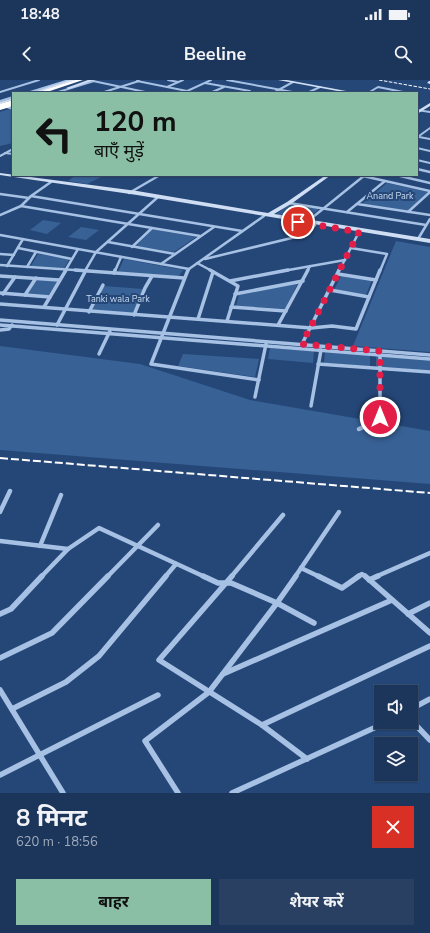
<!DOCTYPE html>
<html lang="hi">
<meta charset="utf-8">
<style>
body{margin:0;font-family:"Nunito Sans","Noto Sans Devanagari",sans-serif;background:#294063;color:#f1f3f6;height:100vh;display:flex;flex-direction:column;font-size:15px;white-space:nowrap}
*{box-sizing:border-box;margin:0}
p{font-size:13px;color:#a0abbb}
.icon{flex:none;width:22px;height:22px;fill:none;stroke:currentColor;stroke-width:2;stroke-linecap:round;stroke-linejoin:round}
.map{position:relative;height:713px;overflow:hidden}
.panel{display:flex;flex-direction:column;background:#1c355a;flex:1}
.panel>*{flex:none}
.guide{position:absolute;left:12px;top:12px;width:406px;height:84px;border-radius:0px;box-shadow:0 1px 3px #0004,0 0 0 1px #3a5070;background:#8abfa5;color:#111;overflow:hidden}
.controls{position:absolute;left:374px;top:605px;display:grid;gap:8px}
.controls a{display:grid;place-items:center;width:44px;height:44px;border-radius:0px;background:#1c355a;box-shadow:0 1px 3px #0004,0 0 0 1px #3a5070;font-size:20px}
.pin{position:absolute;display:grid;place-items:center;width:34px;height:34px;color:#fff;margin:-17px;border:2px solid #fff;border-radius:50%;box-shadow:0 1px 4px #0007}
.me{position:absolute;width:44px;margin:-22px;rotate:0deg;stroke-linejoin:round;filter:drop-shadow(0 0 3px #0008)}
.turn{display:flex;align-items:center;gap:14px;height:84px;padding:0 16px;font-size:18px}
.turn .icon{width:52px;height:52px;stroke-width:2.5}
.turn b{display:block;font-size:28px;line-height:34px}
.round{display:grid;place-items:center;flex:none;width:42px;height:42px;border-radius:0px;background:#294063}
.overview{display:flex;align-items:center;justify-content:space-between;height:68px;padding:0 16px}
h1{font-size:24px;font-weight:700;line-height:30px}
.cta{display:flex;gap:8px;margin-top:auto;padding:8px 16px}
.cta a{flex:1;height:46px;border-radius:0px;background:#8abfa5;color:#111;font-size:16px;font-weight:700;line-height:46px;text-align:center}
.cta a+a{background:#294063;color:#f1f3f6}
.status{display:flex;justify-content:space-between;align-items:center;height:28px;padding:0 20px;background:#1c355a;direction:ltr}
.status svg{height:11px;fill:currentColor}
header{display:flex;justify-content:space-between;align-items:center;height:52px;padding:0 16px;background:#1c355a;font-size:18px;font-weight:700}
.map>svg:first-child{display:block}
.green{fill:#386195}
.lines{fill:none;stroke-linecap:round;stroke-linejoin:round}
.street-far4{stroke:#a6c1e3;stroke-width:2}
.street-far3{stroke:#a6c1e3;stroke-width:2.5}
.street-far2{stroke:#a6c1e3;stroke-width:3.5}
.street-far1{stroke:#a6c1e3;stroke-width:4.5}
.street{stroke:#a6c1e3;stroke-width:5.5}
.secondary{fill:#cfdef3;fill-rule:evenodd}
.highway{fill:#fff;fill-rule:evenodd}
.rail-far1{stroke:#fff;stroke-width:1;stroke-dasharray:3.5 1.5;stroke-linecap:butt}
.rail{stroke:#fff;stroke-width:2;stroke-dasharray:8 3;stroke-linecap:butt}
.highway-bridge{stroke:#fff;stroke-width:6}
.route{stroke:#e11d48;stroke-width:7;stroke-dasharray:0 12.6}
.labels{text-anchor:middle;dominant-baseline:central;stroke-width:4;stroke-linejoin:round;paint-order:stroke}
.far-park-label{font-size:9px;fill:#c9dbf3;stroke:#254778}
</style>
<div class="status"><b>18:48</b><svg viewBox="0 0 49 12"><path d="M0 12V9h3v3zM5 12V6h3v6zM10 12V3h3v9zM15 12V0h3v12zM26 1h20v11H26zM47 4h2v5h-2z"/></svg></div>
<header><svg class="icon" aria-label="back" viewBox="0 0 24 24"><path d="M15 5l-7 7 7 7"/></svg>Beeline<svg class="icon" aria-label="search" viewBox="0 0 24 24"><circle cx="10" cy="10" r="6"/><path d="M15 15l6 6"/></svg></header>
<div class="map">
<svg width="430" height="713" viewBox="0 0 430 713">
<rect width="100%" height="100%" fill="#254778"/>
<g class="green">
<polygon points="10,29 13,30 13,63 0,66 0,32"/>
<polygon points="76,95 105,95 87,104 68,101"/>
<polygon points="387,103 428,112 408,131 362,124"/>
<polygon points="290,124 320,128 305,141 274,136"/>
<polygon points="43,140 61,143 47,154 30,150"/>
<polygon points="81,147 99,150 86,160 68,157"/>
<polygon points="152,149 196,157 174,172 136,166"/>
<polygon points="396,161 430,167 430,272 353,266"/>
<polygon points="38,174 69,179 64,189 31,186"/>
<polygon points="124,179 183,190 178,197 118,192"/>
<polygon points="341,196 372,200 366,215 334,210"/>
<polygon points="37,199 58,201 48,216 28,214"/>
<polygon points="298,203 285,229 236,226 239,215"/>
<polygon points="104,206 143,209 133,233 92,230"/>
<polygon points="0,266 140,284 250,320 430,351 430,404 0,370"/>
<polygon points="270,268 314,271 313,283 268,279"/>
<polygon points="325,272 370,275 370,286 324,283"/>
<polygon points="183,274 259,279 255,297 178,286"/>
<polygon points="376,276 430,280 430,291 376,287"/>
</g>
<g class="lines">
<g class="street-far4">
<polyline points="168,0 178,2"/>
<polyline points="227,0 298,13"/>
<polyline points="93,1 150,13"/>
<polyline points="137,1 187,11"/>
<polyline points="205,3 250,11"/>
<polyline points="167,7 183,0"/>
<polyline points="0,12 39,0"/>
<polyline points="185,12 211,0"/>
<polyline points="27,13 69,0"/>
<polyline points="55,13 94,1"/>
<polyline points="101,13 139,1"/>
<polyline points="210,13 224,7"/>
<polyline points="273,13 293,2"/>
<polyline points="307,13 320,7"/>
<polyline points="368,13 378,7 408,13"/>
<polyline points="0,21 13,17"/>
<polyline points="4,26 13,29"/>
<polyline points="417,30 430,32"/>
<polyline points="419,56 430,48"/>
<polyline points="419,57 430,59"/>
<polyline points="417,68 430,71"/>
<polyline points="5,73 13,74"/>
<polyline points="0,76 13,69"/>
<polyline points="417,80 430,83"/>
</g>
<g class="street-far3">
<polyline points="417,89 430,92"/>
<polyline points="396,95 430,103"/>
<polyline points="363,96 430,111"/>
<polyline points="129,113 160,95"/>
<polyline points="0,114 29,118"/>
<polyline points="31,116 242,151"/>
<polyline points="289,123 426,145"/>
<polyline points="357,124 430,135"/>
<polyline points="21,126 200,156"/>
<polyline points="347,132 385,101"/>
<polyline points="408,132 430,112"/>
<polyline points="0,135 21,126 31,116 51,102"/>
<polyline points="308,141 365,95"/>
<polyline points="0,155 189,189"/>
<polyline points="418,159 430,139"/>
<polyline points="108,162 175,174"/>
<polyline points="132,167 152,148"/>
<polyline points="18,168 72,179"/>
<polyline points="351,168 387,174 380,191"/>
<polyline points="0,174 14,175"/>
<polyline points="205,179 308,154 315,145"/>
<polyline points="197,183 212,191"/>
<polyline points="161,184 214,147"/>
<polyline points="0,185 89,191"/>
<polyline points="7,186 23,159"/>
<polyline points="27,187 36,172"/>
<polyline points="65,191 78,169"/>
<polyline points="85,191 96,172 158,117"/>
<polyline points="115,191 121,177"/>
<polyline points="188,191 189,189 264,136"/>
<polyline points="283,191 345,180"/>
<polyline points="307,191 310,186"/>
<polyline points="339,191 359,152"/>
</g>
<g class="street-far2">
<polyline points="75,190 184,198"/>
<polyline points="188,190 151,284 259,300"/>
<polyline points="210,190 238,206 227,241"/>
<polyline points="114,193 115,190"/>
<polyline points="338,194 376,200"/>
<polyline points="0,196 59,200"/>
<polyline points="230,201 288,190"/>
<polyline points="330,210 369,217"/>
<polyline points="0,213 50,217"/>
<polyline points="3,214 15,197"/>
<polyline points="235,214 303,201"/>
<polyline points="25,215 36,198"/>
<polyline points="0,224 311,248 332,246 356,249 380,190"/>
<polyline points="44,227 66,190"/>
<polyline points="231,227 286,231"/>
<polyline points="89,232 103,205"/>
<polyline points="134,235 145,208 152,196"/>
<polyline points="198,239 213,192"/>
<polyline points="0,240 430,275"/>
<polyline points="0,245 430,279"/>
<polyline points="57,245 86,190"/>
<polyline points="278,245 308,190"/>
<polyline points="0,250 9,249 12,245"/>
<polyline points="302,264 339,190"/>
<polyline points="380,272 380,326"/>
<polyline points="99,274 110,251"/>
<polyline points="318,284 430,292"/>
<polyline points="255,317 266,264"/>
<polyline points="311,326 321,270"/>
</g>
<g class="street-far1">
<polyline points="359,349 375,342 380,337 380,325"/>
<polyline points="0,432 10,411"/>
<polyline points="0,461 68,469"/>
<polyline points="40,466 61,415"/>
<polyline points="301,488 320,497"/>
<polyline points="41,497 68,469 99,448 205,497"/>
<polyline points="107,497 158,445"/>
<polyline points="165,497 176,484"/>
<polyline points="231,497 283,435"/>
<polyline points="295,497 339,432"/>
<polyline points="357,497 362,494 366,497"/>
<polyline points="375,497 430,473"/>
</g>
<g class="street">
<polyline points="203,496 218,503 231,503 277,523 296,496"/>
<polyline points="232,496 159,580 262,645 307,679"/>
<polyline points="318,496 342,508 359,496"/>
<polyline points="365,496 430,553"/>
<polyline points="369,500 378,496"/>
<polyline points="0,534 11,529 42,496"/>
<polyline points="408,534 430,523"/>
<polyline points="0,578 52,553 108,496"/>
<polyline points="223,594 392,520"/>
<polyline points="0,610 63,713"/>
<polyline points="12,629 66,602 99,576 166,496"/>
<polyline points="411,629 430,619"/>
<polyline points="411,640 430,660"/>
<polyline points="262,645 430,566"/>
<polyline points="0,695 158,615"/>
<polyline points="178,713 145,661 209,612 277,523 314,543"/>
<polyline points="232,713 387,642"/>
</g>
<g class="secondary">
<polygon points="70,0 76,0 36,13 30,13"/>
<polygon points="88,0 94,0 69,9 66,8"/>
<polygon points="278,0 287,0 357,13 348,13"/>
<polygon points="429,1 430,1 430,4 427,3"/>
<polygon points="13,18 13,20 0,24 0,22"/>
<polygon points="430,23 430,26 417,34 417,31"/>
<polygon points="0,93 137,111 268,133 287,122 326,95 331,95 291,124 274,134 430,159 430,163 137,115 0,95"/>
</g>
<polygon class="highway" points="75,0 83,0 44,13 35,13"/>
<polyline class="rail-far1" points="379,0 430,9"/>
<polyline class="rail" points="0,378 430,413"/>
<polyline class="highway-bridge" points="0,27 13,23"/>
</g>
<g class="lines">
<polyline class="route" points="298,142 359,152 302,264 380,271 380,337"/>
</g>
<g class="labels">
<g class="far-park-label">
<text x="390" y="116">Anand Park</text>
<text x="118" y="219">Tanki wala Park</text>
</g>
</g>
</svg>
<div class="controls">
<a><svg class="icon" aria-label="sound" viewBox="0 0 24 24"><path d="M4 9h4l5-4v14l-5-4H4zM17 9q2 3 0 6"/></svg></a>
<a><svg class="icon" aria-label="layers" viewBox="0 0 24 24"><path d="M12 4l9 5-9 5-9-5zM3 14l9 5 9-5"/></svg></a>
</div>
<div class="pin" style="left:298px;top:142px;background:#d93025"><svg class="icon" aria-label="arrive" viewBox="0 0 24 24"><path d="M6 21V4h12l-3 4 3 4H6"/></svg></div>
<svg class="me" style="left:380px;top:337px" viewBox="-20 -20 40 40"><circle r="17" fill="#e11d48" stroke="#fff" stroke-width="3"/><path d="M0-11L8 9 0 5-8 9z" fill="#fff"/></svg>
<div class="guide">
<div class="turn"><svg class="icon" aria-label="left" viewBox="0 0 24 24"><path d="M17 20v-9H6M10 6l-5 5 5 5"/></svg><div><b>120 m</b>बाएँ मुड़ें</div></div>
</div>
</div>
<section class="panel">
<div class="overview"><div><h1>8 मिनट</h1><p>620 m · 18:56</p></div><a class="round" style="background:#d93025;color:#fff"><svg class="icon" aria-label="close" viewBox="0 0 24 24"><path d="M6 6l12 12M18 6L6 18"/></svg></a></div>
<div class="cta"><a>बाहर</a><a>शेयर करें</a></div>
</section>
